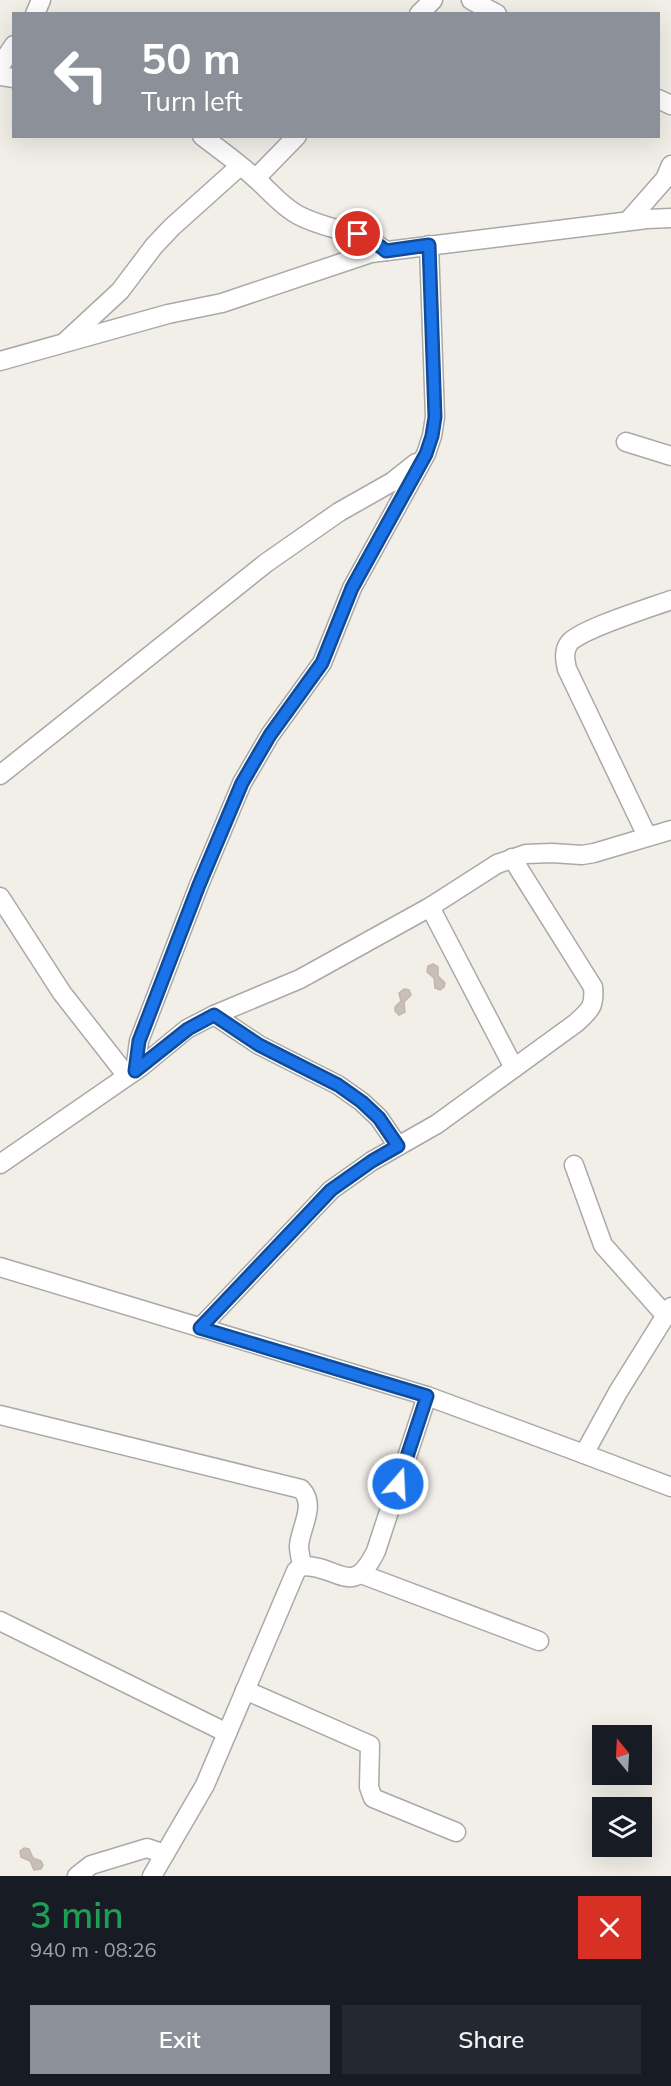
<!DOCTYPE html>
<meta charset="utf-8">
<style>
body{margin:0;font-family:Mulish,sans-serif;background:#242831;color:#f1f3f6;height:100vh;display:flex;flex-direction:column;font-size:22px;white-space:nowrap}
*{box-sizing:border-box;margin:0}
p{font-size:20px;color:#9ea1a6}
.icon{flex:none;width:33px;height:33px;fill:none;stroke:currentColor;stroke-width:2;stroke-linecap:round;stroke-linejoin:round}
.map{position:relative;height:1876px;overflow:hidden}
.sheet{display:flex;flex-direction:column;background:#171b24;flex:1}
.sheet>*{flex:none}
.top-card{position:absolute;left:12px;top:12px;width:648px;height:126px;border-radius:0px;box-shadow:0 6px 24px #0002;background:#8c9099;color:#fff;overflow:hidden}
.needle{width:39px;rotate:342deg}
.fabs{position:absolute;left:592px;top:1725px;display:grid;gap:12px}
.fabs a{display:grid;place-items:center;width:60px;height:60px;border-radius:0px;background:#171b24;box-shadow:0 6px 24px #0002;font-size:30px}
.pin{position:absolute;display:grid;place-items:center;width:51px;height:51px;color:#fff;margin:-26px;border:3px solid #fff;border-radius:50%;box-shadow:0 2px 6px #0007}
.me{position:absolute;width:66px;margin:-33px;rotate:19deg;stroke-linejoin:round;filter:drop-shadow(0 0 4px #0008)}
.turn{display:flex;align-items:center;gap:21px;height:126px;padding:0 30px;font-size:27px}
.turn .icon{width:78px;height:78px;stroke-width:2.5}
.turn b{display:block;font-size:42px;line-height:51px}
.round{display:grid;place-items:center;flex:none;width:63px;height:63px;border-radius:0px;background:#242831}
.headline{display:flex;align-items:center;justify-content:space-between;height:102px;padding:0 30px}
h1{font-size:36px;font-weight:600;line-height:45px;color:#1e9e55}
.primary-button{display:flex;gap:12px;margin-top:auto;padding:12px 30px}
.primary-button a{flex:1;height:69px;border-radius:0px;background:#8c9099;color:#fff;font-size:24px;font-weight:600;line-height:69px;text-align:center}
.primary-button a+a{background:#242831;color:#f1f3f6}
.map>svg:first-child{display:block}
.building{fill:#c7bfb8;stroke:#c4b6ab;stroke-width:1.5}
.lines{fill:none;stroke-linecap:round;stroke-linejoin:round}
.minor-casing{stroke:#a9a9a9;stroke-width:21}
.minor{stroke:#fff;stroke-width:18}
.route-casing{stroke:#114b97;stroke-width:15}
.route{stroke:#1a73e8;stroke-width:10}
</style>
<div class="map">
<svg width="671" height="1876" viewBox="0 0 671 1876">
<rect width="100%" height="100%" fill="#f2efe9"/>
<g class="building">
<polygon points="433,964 438,967 438,976 445,983 444,987 440,990 435,988 434,978 427,972 428,966"/>
<polygon points="404,989 409,990 411,995 404,1002 405,1012 399,1015 395,1011 395,1007 401,1001 399,993"/>
<polygon points="24,1848 29,1849 33,1858 41,1861 43,1865 41,1869 34,1870 30,1861 21,1857 20,1851"/>
</g>
<g class="lines">
<defs>
<g id="minor">
<polyline points="471,0 497,14"/>
<polyline points="35,14 41,0"/>
<polyline points="419,14 433,0"/>
<polyline points="0,66 14,45"/>
<polyline points="0,76 14,78"/>
<polyline points="658,99 671,105"/>
<path d="M202,136C220,150 239,163 256,179C270,191 281,206 298,215C328,231 357,229 386,251"/>
<polyline points="256,178 297,136"/>
<polyline points="628,221 665,179 671,165"/>
<polyline points="66,341 120,291 154,246 172,227 240,166"/>
<polyline points="0,361 168,314 222,303 371,253 647,219 671,218"/>
<polyline points="626,442 671,456"/>
<polyline points="0,775 266,563 339,512 392,482 416,463"/>
<path d="M647,836L567,669C565,660 563,650 570,642C584,628 649,608 671,600"/>
<polyline points="0,897 62,993 127,1076"/>
<polyline points="430,907 514,1068"/>
<polyline points="214,1015 259,1045 338,1085 362,1102 379,1118 398,1146"/>
<polyline points="135,1071 139,1041 199,885 242,783 270,735 322,663 352,588 426,454 432,436 435,417 429,245"/>
<polyline points="0,1164 142,1066 187,1029 214,1015 300,979 430,907 497,864 526,854 552,853 582,855 594,853 671,830"/>
<polyline points="574,1165 603,1245 666,1316"/>
<polyline points="0,1267 427,1396 584,1454 618,1392 671,1307"/>
<path d="M200,1328L331,1190L372,1161L437,1124L576,1023C590,1010 595,1007 593,987L512,858"/>
<path d="M0,1415L301,1489C317,1505 300,1528 299,1546C299,1552 301,1559 302,1566"/>
<polyline points="584,1454 671,1487"/>
<polyline points="361,1574 539,1641"/>
<polyline points="0,1621 227,1733"/>
<polyline points="245,1690 370,1745 369,1787 373,1798 456,1832"/>
<polyline points="77,1876 91,1865 147,1848 165,1854"/>
<path d="M152,1876L205,1785L296,1571L302,1566C339,1565 352,1600 376,1551L427,1396"/>
</g>
</defs>
<use href="#minor" class="minor-casing"/>
<use href="#minor" class="minor"/>
</g>
<g class="lines">
<defs>
<polyline id="route" points="358,234 373,241 386,251 429,245 435,417 432,436 426,454 352,588 322,663 270,735 242,783 199,885 139,1041 135,1071 188,1029 214,1015 259,1045 338,1085 362,1102 379,1118 398,1146 372,1161 331,1190 200,1328 427,1396 398,1484"/>
</defs>
<use href="#route" class="route-casing"/>
<use href="#route" class="route"/>
</g>
</svg>
<div class="fabs">
<a><svg class="needle" viewBox="-14 -14 28 28"><path d="M0-13l5 13h-10z" fill="#e53935"/><path d="M0 13l5-13h-10z" fill="#9ea1a6"/></svg></a>
<a><svg class="icon" aria-label="layers" viewBox="0 0 24 24"><path d="M12 4l9 5-9 5-9-5zM3 14l9 5 9-5"/></svg></a>
</div>
<div class="pin" style="left:358px;top:234px;background:#d93025"><svg class="icon" aria-label="arrive" viewBox="0 0 24 24"><path d="M6 21V4h12l-3 4 3 4H6"/></svg></div>
<svg class="me" style="left:398px;top:1484px" viewBox="-20 -20 40 40"><circle r="17" fill="#1a73e8" stroke="#fff" stroke-width="3"/><path d="M0-11L8 9 0 5-8 9z" fill="#fff"/></svg>
<div class="top-card">
<div class="turn"><svg class="icon" aria-label="left" viewBox="0 0 24 24"><path d="M17 20v-9H6M10 6l-5 5 5 5"/></svg><div><b>50 m</b>Turn left</div></div>
</div>
</div>
<section class="sheet">
<div class="headline"><div><h1>3 min</h1><p>940 m · 08:26</p></div><a class="round" style="background:#d93025;color:#fff"><svg class="icon" aria-label="close" viewBox="0 0 24 24"><path d="M6 6l12 12M18 6L6 18"/></svg></a></div>
<div class="primary-button"><a>Exit</a><a>Share</a></div>
</section>
